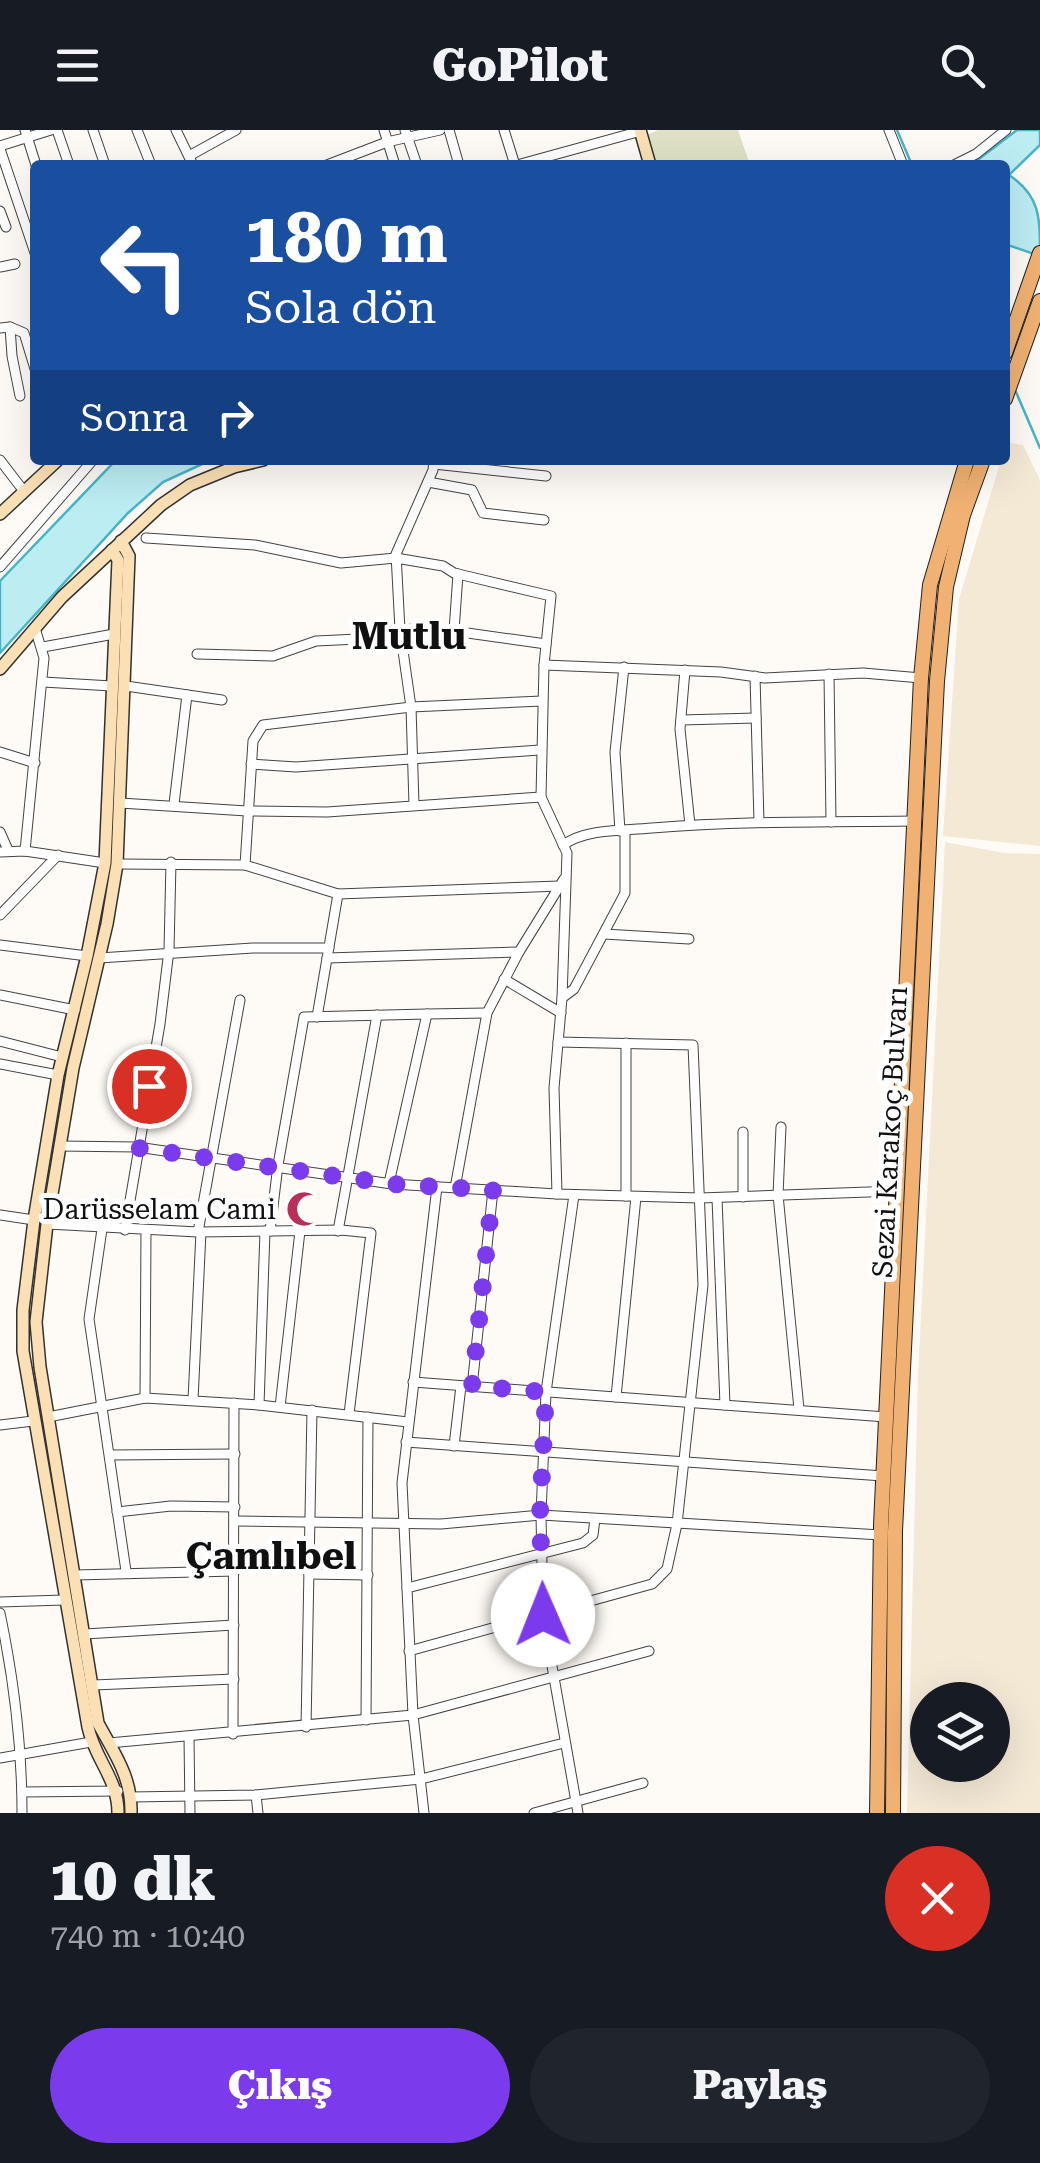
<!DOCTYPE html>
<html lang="tr">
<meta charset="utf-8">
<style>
body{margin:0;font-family:"Roboto Serif",serif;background:#20242c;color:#f1f3f6;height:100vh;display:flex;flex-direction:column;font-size:38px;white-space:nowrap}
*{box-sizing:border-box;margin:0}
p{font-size:32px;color:#9ea1a6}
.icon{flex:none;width:55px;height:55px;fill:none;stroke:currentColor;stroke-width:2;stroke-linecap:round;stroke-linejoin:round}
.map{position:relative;height:1683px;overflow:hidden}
.sheet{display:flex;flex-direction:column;background:#171b24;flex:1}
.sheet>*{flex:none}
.banner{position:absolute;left:30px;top:30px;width:980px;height:305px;border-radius:10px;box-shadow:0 10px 40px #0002;background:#1a4fa0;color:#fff;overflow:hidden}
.fabs{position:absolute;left:910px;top:1552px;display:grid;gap:20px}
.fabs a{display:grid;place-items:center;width:100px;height:100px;border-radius:50%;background:#171b24;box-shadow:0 10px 40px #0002;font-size:50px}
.pin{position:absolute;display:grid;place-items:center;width:85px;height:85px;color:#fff;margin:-42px;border:5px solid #fff;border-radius:50%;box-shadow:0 2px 10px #0007}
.me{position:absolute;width:110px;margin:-55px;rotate:359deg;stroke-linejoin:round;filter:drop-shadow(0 0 8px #0008)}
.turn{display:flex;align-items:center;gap:35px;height:210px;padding:0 50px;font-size:45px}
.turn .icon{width:130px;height:130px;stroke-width:2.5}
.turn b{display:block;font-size:70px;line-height:85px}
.then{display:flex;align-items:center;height:95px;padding:0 50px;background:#0003;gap:20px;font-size:38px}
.round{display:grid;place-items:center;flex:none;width:105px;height:105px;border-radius:52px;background:#20242c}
.head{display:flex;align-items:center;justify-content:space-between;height:170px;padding:0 50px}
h1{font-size:60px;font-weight:800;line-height:75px}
.cta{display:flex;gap:20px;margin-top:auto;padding:20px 50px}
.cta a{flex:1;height:115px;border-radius:60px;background:#7c3aed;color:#fff;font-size:40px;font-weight:800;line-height:115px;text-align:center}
.cta a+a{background:#20242c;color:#f1f3f6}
header{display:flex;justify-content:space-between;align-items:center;height:130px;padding:0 50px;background:#171b24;font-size:45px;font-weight:800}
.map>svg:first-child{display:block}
.farmland{fill:#f4e9d5;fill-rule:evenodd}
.cemetery{fill:#dfe1c5}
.water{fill:#bcedf3;stroke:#47b5c6;stroke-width:2.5}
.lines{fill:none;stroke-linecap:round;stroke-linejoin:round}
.stream{stroke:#47b5c6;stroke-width:2.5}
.street-casing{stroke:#434343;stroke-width:11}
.secondary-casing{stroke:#323232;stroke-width:14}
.primary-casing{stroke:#212121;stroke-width:16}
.street{stroke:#fff;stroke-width:9}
.secondary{stroke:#fae0b4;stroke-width:11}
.primary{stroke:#f0b172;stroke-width:14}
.route{stroke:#7c3aed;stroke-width:18;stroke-dasharray:0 32.4}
.labels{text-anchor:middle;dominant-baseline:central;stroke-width:10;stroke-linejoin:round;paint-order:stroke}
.street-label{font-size:28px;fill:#101010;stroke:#fff}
.poi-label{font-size:28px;fill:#101010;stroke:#fff;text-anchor:end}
.district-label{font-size:38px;font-weight:bold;fill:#101010;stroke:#fff}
</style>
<header><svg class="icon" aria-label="menu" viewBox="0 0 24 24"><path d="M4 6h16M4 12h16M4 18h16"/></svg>GoPilot<svg class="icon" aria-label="search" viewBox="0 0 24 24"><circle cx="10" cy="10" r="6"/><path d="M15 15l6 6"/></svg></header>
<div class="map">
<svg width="1040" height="1683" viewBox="0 0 1040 1683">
<rect width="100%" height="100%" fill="#fefaf5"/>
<g class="farmland">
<polygon points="1007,312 1023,315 1040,350 1040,716 943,706 959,469 1001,330 1005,330"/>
<path d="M945,712L1004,723L1040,724V1683H907L918,1246ZM992,1570V1635H928V1570Z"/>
</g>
<polygon class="cemetery" points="658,0 738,0 750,35 656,35 647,5"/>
<g class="water">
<path d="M1017,0H1040V15L1009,45C1040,66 1040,86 1040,126L1005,114V35H971Z"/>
<polygon points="116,330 211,330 163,352 128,383 0,523 0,451"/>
</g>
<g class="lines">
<g class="stream">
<polyline points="897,0 912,35"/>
<polyline points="1016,262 1040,318"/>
</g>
<defs>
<g id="street">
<polyline points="25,0 36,35"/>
<polyline points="57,0 69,35"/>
<polyline points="93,0 105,35"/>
<polyline points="137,0 151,35"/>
<polyline points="176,0 193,35"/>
<polyline points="384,0 395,35"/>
<polyline points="405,0 417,35"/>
<polyline points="449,0 459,35"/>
<polyline points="504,0 515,35"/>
<polyline points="889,0 903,35"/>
<polyline points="0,16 51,0"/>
<polyline points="0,19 35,123"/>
<polyline points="189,26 236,0"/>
<polyline points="327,35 387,12 440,0"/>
<polyline points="517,35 641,1"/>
<polyline points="954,35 976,24 1006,0"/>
<polyline points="0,81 6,97"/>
<polyline points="0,137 15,134"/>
<polyline points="10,197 12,226 20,266"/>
<polyline points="0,198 10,197 24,203 35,239"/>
<polyline points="0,330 23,360"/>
<polyline points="434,334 546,346"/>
<polyline points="428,352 472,360 483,383 544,390"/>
<polyline points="146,408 255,415 341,433 396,428 443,436 454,443 551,466 544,535 541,667 567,723 562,868 554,958 557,1064"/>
<polyline points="0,437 93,330"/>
<polyline points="400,500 432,498 546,514"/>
<polyline points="454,501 458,444"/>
<polyline points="43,517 114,504"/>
<polyline points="197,524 273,526 316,511 401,507"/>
<polyline points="544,535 721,542 765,548 863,543 921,548"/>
<polyline points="685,540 680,599 690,695"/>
<polyline points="829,544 831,692"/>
<polyline points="755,546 759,692"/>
<polyline points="43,552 112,556"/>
<polyline points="126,556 222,570"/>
<polyline points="681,590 756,588"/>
<polyline points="0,622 35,633"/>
<polyline points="251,634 296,637 540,620"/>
<polyline points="120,673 247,681 327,682 541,667"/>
<polyline points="174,674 187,565"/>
<polyline points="414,675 411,577 400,500 396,424 433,340 434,330"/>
<polyline points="620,701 615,622 624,537"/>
<polyline points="0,702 8,720"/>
<path d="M563,715C587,698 623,701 652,698C739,691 826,692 914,691"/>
<polyline points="25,721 44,528 35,498"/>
<polyline points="0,722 25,721 105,733"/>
<polyline points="117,734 245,735 253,611 263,595 411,577 542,571"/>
<polyline points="245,735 338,764 560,756"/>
<polyline points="0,785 58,725"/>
<polyline points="604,804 689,809"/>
<polyline points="0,815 87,826"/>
<polyline points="99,828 253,818 329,818"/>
<polyline points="327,828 519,822"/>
<polyline points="504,849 561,883"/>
<polyline points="0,865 75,880"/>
<polyline points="562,868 574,859 625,763 625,701"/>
<polyline points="427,884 487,883"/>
<polyline points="317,887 338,764"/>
<polyline points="0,911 62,927"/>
<polyline points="626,913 626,1066"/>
<polyline points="0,934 58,945"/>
<polyline points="781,997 778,1065 799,1279"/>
<polyline points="60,1016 137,1017 392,1054 557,1064 700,1068 897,1061"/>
<polyline points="455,1058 487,883 519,822 564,749"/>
<polyline points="574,1065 546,1262 541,1385 543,1485 578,1683"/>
<polyline points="743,1067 743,1002"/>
<polyline points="717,1068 725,1275"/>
<polyline points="0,1085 34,1090"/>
<polyline points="47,1094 198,1102 341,1100 371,1103 349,1284"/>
<polyline points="102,1099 89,1189 126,1441"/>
<polyline points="125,1100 160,894 169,820 171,732"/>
<polyline points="270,1101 278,1035 304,887 427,884 389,1053"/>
<polyline points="338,1101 377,885"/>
<polyline points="198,1102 240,870"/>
<polyline points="413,1252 886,1287"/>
<polyline points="472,1257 493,1060"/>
<polyline points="616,1267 636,1067"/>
<polyline points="145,1268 146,1100"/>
<polyline points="193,1270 201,1102"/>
<polyline points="259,1275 265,1101"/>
<polyline points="280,1277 300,1101"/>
<polyline points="48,1287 145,1268 259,1275 408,1292"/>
<polyline points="0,1295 33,1291"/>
<polyline points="406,1312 883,1346"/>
<polyline points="454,1316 461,1256"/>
<polyline points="110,1325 235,1324"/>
<polyline points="117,1382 171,1376 235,1377"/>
<polyline points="235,1391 441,1394 541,1385 881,1405"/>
<polyline points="309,1444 368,1445"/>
<polyline points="75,1445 235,1441"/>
<polyline points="407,1458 583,1413 593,1405 595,1389"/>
<polyline points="0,1472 64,1470"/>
<path d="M0,1483C14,1550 22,1615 22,1683"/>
<polyline points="85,1504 234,1495"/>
<polyline points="409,1521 652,1454 667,1439 677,1394 703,1155 693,915 558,912"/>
<polyline points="94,1555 234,1549"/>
<polyline points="366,1590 368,1287"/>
<polyline points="306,1597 312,1280"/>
<polyline points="233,1604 234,1273"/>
<polyline points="189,1607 190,1683"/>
<polyline points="109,1613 413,1585 649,1521"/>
<polyline points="0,1628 91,1612"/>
<polyline points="22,1662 118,1661"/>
<polyline points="256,1665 258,1683"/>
<polyline points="131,1667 256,1665 421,1649 564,1613"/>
<polyline points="424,1683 413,1585 402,1353 437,1057"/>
<polyline points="534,1683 643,1653"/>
</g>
<g id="secondary">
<polyline points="640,0 650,35"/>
<polyline points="0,384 58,330"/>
<path d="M121,411L129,426L117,734L107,794L73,938L47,1094L36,1192L40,1237L98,1593C114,1623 132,1647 131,1683"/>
<path d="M112,420L118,430L105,733L87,826L58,945L34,1090L23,1180V1221L88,1597C95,1630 118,1648 118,1683"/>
<polyline points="0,539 62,467 161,375 190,355 234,337 263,330"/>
</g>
<g id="primary">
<polyline points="1005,223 1040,123"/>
<polyline points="1005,269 1040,171"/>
<polyline points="877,1683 881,1395 921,548 930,455 967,330"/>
<polyline points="893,1683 895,1401 937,551 946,457 963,385 983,330"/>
</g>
</defs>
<use href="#street" class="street-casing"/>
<use href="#secondary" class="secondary-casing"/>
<use href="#primary" class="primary-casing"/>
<use href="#street" class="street"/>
<use href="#secondary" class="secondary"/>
<use href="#primary" class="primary"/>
</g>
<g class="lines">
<polyline class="route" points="149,956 138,1018 392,1054 493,1060 472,1256 546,1262 540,1385 543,1485"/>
</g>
<defs>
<symbol id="mosque-bare" viewBox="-9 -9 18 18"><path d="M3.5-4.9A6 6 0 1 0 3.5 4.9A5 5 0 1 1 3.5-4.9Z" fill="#ba2f5a" stroke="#fff" stroke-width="2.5" paint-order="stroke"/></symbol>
</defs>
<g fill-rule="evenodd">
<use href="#mosque-bare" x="279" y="1054" width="50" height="50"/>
</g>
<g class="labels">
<g class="street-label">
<text transform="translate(890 1002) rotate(-87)">Sezai Karakoç Bulvarı</text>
</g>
<g class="poi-label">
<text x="276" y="1079">Darüsselam Cami</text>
</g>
<g class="district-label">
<text x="409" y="506">Mutlu</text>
<text x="271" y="1426">Çamlıbel</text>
</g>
</g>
</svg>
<div class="fabs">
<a><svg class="icon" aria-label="layers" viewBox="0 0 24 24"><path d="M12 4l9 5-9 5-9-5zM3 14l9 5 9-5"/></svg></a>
</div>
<div class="pin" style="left:149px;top:956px;background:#d93025"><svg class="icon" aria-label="arrive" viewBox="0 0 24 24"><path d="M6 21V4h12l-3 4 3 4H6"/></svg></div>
<svg class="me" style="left:543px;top:1485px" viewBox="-20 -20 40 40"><circle r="19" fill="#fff"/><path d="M0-13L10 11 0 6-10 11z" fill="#7c3aed"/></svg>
<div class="banner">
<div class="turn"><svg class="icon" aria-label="left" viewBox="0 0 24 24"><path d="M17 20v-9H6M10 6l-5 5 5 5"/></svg><div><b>180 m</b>Sola dön</div></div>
<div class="then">Sonra<svg class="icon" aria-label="right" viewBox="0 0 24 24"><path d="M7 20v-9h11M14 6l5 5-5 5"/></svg></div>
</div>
</div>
<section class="sheet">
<div class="head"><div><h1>10 dk</h1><p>740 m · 10:40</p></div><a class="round" style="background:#d93025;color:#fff"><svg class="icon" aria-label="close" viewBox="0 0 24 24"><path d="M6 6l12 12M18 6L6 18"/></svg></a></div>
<div class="cta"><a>Çıkış</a><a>Paylaş</a></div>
</section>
